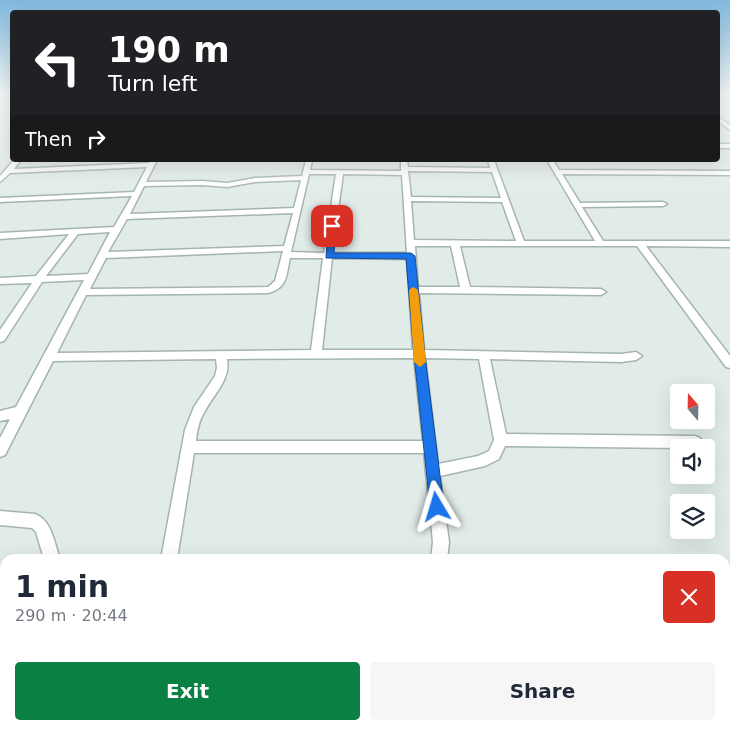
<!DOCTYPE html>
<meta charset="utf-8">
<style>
body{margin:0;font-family:"DejaVu Sans",sans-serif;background:#f6f6f7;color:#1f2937;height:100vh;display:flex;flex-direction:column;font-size:19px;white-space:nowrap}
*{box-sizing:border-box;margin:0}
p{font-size:16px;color:#747a83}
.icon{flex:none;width:28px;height:28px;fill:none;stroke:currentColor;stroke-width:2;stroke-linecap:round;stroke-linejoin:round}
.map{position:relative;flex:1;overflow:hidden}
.panel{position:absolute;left:0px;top:554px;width:730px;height:176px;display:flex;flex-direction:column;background:#fff;border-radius:15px 15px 0 0;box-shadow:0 5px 20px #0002}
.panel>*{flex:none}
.top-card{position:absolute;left:10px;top:10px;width:710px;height:152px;border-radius:5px;box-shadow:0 5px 20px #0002;background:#202124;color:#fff;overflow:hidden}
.needle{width:32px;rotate:340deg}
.tools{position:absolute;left:670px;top:384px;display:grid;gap:10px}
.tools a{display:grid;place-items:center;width:45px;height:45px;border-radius:5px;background:#fff;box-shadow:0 5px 20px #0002;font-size:25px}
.pin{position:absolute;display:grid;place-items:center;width:42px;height:42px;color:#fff;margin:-21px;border-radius:10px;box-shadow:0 2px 8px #0006}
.me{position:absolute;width:55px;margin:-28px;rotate:353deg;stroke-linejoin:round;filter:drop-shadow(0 0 4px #0008)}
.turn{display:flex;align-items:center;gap:18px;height:105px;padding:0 15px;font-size:22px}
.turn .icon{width:65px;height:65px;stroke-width:2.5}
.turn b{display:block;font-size:35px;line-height:42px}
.then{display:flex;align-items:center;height:48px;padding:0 15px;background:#0003;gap:10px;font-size:19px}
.round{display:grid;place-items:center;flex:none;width:52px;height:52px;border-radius:5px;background:#f6f6f7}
.head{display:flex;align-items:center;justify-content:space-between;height:85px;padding:0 15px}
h1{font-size:30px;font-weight:700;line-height:38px}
.button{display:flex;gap:10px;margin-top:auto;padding:10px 15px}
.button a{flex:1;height:58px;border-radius:5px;background:#0b8043;color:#fff;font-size:20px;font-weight:700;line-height:58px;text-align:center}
.button a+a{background:#f6f6f7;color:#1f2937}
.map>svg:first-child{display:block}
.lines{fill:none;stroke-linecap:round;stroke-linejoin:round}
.minor-casing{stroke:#a4b4af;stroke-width:3}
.path{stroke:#81b0a3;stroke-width:3;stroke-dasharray:4 5.5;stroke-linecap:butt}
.minor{fill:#fff;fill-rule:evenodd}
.route{fill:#1a73e8;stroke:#114b97}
.slow{fill:#f59e0b}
</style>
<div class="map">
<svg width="730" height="729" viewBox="0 0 730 729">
<rect width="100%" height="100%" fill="#e1ece8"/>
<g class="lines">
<defs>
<g id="minor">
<polygon points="718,117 730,125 730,130 718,121"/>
<rect x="718" y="144" width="12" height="4"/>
<path d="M14,160H21L14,169L149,163L151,160H157L146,182L203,181L227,183L255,178L302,176L306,160H312L310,170L401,171V160H407L408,167L490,168L488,160H494L524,241H595L547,160H553L559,170L730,171V175L562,174L580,203L663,202L667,204L663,206L582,207L603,241H730V247L646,246L730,356V368L726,367L637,246H460L470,287L601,289L606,292L601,295L419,293L424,350L621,354L636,352L642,356L636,360L621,362L490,359L506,434L695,436L700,438L702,442L700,446L679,448L505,446L499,459L485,466L440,476L449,542L447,559H431L433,542L424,453H194L177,559H161L185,430L194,407L215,376L217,368L216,359L53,361L5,455L0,457V438L10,419L0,421V411L16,407L84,280L42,282L4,341L0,342V330L32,283L0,284V278L36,276L69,234L0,239V233L114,227L132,196L0,202V198L134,192L147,167L10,173L0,182V176ZM408,171L492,172L501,198L411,197ZM309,174H336L324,253L291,252ZM343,174L402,175L407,253H332ZM301,180L294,208L130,214L144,186L203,185L227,187L255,182ZM411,201L502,202L516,241L414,240ZM293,213L284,246L108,252L127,219ZM110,232L88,274L46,276L78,234ZM415,246H451L460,287H418ZM283,251L275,281L268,287L90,289L106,258ZM290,258H323L311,350L57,353L86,295L268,293C288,288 286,275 290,258ZM332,258L407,259L413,350H322ZM414,358L423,441H196C197,431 199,420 205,411C214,394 231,379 227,359ZM425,358L479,359L494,440L489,451L478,456L438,464Z"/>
<path d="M0,511L35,514C52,521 54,542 60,559H44L36,532L32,528L0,525Z"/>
<polygon points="725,568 730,570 730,587 725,585"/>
<rect x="29" y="725" width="20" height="4"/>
<polygon points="97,725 117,725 115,729 95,729"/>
<polygon points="389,725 415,725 417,729 391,729"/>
</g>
</defs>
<use href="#minor" class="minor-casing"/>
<polyline class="path" points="334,729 336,725"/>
<use href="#minor" class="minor"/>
</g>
<linearGradient id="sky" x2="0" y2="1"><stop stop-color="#81badf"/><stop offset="0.48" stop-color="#f2f6f5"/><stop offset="1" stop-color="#f2f6f5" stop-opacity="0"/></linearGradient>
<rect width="730" height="197" fill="url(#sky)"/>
<polygon class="route" points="332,223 336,226 334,253 411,253 415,256 425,356 444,507 442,512 437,514 432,512 430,507 414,356 406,259 326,258 328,226"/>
<polygon class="slow" points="413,287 418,290 426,362 420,367 414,362 409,290"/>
</svg>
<div class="tools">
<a><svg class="needle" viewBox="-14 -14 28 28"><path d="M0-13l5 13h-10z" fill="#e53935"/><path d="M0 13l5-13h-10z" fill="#747a83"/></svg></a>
<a><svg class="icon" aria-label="sound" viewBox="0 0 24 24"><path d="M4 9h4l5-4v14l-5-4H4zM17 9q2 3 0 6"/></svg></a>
<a><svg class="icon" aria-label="layers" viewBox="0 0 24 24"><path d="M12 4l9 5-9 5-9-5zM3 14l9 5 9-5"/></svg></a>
</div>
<div class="pin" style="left:332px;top:226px;background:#d93025"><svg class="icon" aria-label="arrive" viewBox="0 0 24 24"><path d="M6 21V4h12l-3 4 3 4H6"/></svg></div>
<svg class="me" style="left:437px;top:507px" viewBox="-20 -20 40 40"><path d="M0-17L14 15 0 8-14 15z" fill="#1a73e8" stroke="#fff" stroke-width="4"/></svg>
<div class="top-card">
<div class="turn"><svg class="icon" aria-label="left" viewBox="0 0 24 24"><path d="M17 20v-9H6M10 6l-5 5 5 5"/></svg><div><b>190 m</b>Turn left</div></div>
<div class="then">Then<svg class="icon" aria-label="right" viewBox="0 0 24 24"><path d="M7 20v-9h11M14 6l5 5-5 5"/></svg></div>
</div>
<section class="panel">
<div class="head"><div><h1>1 min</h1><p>290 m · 20:44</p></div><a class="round" style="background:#d93025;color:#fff"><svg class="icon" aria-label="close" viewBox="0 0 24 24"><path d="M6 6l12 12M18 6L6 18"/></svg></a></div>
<div class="button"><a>Exit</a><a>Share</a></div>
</section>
</div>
